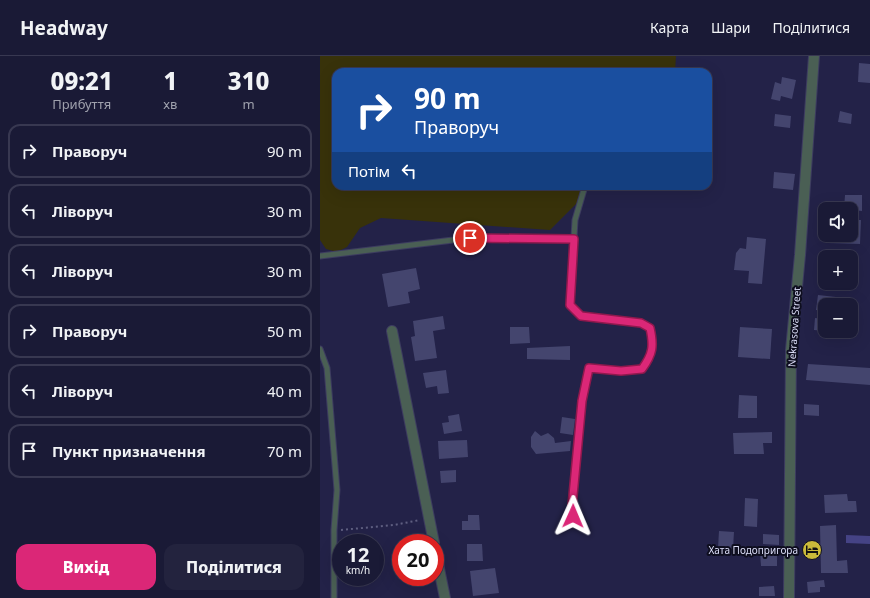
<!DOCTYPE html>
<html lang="uk">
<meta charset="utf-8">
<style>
body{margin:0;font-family:"Noto Sans",sans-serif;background:#23233e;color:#f1f3f6;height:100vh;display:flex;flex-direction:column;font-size:15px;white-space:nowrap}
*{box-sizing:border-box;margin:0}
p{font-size:13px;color:#9fa1ad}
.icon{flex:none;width:22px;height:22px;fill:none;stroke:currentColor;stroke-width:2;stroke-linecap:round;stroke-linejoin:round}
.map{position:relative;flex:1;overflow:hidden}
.sheet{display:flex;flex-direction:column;background:#1a1a36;width:320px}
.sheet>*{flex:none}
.top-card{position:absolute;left:12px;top:12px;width:380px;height:122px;border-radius:12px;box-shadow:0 4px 16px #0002,0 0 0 1px #383851;background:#1a4fa0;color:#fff;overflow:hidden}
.buttons{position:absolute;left:498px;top:146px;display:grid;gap:8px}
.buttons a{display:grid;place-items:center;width:40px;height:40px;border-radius:8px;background:#1a1a36;box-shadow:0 4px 16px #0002,0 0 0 1px #383851;font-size:20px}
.speed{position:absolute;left:12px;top:478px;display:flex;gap:8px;font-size:20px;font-weight:700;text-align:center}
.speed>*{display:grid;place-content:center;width:52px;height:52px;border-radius:50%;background:#1a1a36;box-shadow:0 4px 16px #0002,0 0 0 1px #383851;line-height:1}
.speed small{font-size:10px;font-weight:400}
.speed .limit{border:6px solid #d22;background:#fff;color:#111}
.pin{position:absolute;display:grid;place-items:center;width:34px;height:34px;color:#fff;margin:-17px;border:2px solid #fff;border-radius:50%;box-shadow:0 1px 4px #0007}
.me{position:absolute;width:44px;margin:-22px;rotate:1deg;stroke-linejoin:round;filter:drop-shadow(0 0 3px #0008)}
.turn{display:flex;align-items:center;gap:14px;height:84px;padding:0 16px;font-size:18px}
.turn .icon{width:52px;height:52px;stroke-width:2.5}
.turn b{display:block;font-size:28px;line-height:34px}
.then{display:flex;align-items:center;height:38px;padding:0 16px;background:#0003;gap:8px;font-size:15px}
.eta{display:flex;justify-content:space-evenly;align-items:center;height:68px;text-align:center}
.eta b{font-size:24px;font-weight:800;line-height:28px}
.button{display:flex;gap:8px;margin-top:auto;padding:8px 16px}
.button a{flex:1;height:46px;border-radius:12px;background:#db2777;color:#fff;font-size:16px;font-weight:800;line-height:46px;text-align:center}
.button a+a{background:#23233e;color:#f1f3f6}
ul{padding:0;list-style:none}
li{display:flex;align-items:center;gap:12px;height:54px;margin:0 8px 6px;padding:0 8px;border:2px solid #383851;border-radius:12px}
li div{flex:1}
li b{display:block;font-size:15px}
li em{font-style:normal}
header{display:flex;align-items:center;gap:24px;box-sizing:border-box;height:56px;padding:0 20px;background:#1a1a36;border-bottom:1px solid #383851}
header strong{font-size:19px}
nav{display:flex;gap:22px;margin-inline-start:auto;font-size:14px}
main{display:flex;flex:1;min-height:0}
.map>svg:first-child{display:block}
.green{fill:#38320a}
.water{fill:#454385}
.building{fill:#44456e}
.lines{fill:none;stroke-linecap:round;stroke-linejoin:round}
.lane-casing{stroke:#3d3c60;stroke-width:7}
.street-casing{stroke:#3d3c60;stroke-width:12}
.path{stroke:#5f5f81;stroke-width:2;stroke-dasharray:2 3;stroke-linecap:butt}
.lane{stroke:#4a5f54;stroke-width:5}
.street{stroke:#4a5f54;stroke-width:10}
.route-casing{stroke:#8e194d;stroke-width:10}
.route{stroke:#db2777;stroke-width:7}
.labels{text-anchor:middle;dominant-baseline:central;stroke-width:4;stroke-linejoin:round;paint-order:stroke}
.street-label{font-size:10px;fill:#dbddf7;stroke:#0e0e1f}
.poi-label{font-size:10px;fill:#dbddf7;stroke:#0e0e1f;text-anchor:end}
</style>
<header>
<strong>Headway</strong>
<nav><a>Карта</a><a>Шари</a><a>Поділитися</a></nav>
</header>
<main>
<section class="sheet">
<div class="eta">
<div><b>09:21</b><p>Прибуття</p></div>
<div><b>1</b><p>хв</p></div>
<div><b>310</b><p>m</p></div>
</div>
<ul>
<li><svg class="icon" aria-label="right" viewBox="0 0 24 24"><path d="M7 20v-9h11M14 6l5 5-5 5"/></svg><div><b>Праворуч</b></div><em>90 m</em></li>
<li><svg class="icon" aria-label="left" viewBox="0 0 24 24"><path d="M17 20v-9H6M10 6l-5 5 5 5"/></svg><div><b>Ліворуч</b></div><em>30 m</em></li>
<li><svg class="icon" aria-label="left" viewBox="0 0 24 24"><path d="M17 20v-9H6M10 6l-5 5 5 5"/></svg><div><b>Ліворуч</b></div><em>30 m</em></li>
<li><svg class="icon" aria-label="right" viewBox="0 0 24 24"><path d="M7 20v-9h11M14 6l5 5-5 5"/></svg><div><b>Праворуч</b></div><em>50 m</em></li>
<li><svg class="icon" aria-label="left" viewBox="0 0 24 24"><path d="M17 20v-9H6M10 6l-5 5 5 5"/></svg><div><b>Ліворуч</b></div><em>40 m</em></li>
<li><svg class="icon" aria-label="arrive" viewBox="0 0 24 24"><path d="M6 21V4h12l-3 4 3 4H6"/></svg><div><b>Пункт призначення</b></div><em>70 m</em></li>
</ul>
<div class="button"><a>Вихід</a><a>Поділитися</a></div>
</section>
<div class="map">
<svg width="550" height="542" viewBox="0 0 550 542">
<rect width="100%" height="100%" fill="#232248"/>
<polygon class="green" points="0,0 356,0 355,16 16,16 16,130 264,130 261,143 230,174 61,162 40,172 27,191 17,196 6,193 0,184"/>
<polygon class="water" points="526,479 550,480 550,488 526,487"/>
<g class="building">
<polygon points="539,7 550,8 550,27 538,26"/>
<polygon points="462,21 476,24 472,43 461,40 460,45 451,43 455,26 461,28"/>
<polygon points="520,55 532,58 531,68 518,66"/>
<polygon points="455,58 471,60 470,72 454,70"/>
<polygon points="454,116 475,118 473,134 453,132"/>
<polygon points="525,139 542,139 542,155 524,153"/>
<polygon points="531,164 541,164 540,188 508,187 508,180 509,179 531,179"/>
<polygon points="427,181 446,183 442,228 428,227 429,215 414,214 416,197 420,192 426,193"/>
<polygon points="504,204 505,204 505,227 501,226"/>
<polygon points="96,212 100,233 88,236 90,247 68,251 62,218"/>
<polygon points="498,239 516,241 515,249 505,249 505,255 496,254"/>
<polygon points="123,260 125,273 113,275 117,302 95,305 91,281 95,280 93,265"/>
<polygon points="495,262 505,263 505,275 494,274"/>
<polygon points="190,271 209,271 210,287 190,288"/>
<polygon points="420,271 452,273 450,303 418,301"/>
<polygon points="250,290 250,304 207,303 207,292"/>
<polygon points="488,308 550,312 550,329 486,324"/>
<polygon points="126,314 129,337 118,338 117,330 106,332 103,317"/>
<polygon points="419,339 437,340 437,362 418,362"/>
<polygon points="484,348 499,349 499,360 484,359"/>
<polygon points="139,358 142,375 124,378 122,367 129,366 128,360"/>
<polygon points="242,361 255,363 253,379 240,377"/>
<polygon points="215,375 221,380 228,377 234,382 235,387 251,385 250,395 216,398 211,391 211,381"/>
<polygon points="452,376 452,387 443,387 444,398 414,398 413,377"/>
<polygon points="147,384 148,401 119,403 118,385"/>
<polygon points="136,414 136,426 121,427 120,415"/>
<polygon points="527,438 528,445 536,445 537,456 505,457 504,439"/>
<polygon points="425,442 438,443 437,471 424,470"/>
<polygon points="148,459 159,459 160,474 142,474 142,465 148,465"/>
<polygon points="516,469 517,505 527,504 528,517 501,517 500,470"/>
<polygon points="399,475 414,476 413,493 398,492"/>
<polygon points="443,478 459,479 459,489 443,488"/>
<polygon points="147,488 162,488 163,505 147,505"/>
<polygon points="440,496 457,496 457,510 441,510"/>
<polygon points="175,512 179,537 153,540 150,515"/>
<polygon points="504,524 505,531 500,531 500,536 488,537 487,526"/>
<polygon points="454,530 455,540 439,540 439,531"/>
</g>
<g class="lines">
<defs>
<g id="lane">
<polyline points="0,200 150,182 254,183"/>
<polyline points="0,293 7,312 17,434 14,474 14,542"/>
<path d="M254,469L252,450L262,345L269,312L301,315L322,313C332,298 334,290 330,272L321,267L261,260L250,249L255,164L265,130"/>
</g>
<g id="street">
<polyline points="72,275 114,487"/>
<polyline points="115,493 125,542"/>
<polyline points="469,542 471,294 480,199 494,0"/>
</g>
</defs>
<use href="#lane" class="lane-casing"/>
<use href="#street" class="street-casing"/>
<polyline class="path" points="21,474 74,469 100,464"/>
<use href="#lane" class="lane"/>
<use href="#street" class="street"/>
</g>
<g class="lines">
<defs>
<path id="route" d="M150,182L254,183L250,249L261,260L321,267L330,272C334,290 333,298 322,313L301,315L269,312L262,345L252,450L253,460"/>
</defs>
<use href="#route" class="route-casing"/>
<use href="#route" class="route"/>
</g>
<defs>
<symbol id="hotel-disc" viewBox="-11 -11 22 22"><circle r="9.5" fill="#caba3a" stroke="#0e0e1f"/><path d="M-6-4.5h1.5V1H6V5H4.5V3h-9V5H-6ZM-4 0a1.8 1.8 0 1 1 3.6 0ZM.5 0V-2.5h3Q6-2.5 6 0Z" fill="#111"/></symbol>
</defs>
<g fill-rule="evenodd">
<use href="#hotel-disc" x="481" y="483" width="22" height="22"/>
</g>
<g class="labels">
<g class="street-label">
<text transform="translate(474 271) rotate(-86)">Nekrasova Street</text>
</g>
<g class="poi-label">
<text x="478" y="494">Хата Подопригора</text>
</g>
</g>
</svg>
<div class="buttons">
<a><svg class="icon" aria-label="sound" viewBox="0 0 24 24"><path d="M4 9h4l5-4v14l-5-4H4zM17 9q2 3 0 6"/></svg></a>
<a>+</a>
<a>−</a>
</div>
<div class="speed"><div>12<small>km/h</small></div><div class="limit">20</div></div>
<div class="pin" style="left:150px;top:182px;background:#d93025"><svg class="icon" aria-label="arrive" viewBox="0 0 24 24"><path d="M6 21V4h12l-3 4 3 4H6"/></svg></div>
<svg class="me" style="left:253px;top:460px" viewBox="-20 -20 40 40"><path d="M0-17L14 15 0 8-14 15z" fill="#db2777" stroke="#fff" stroke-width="4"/></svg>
<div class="top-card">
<div class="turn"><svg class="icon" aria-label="right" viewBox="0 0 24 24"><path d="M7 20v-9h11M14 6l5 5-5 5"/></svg><div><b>90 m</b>Праворуч</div></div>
<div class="then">Потім<svg class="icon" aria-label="left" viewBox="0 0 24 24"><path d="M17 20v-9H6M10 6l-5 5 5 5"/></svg></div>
</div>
</div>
</main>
